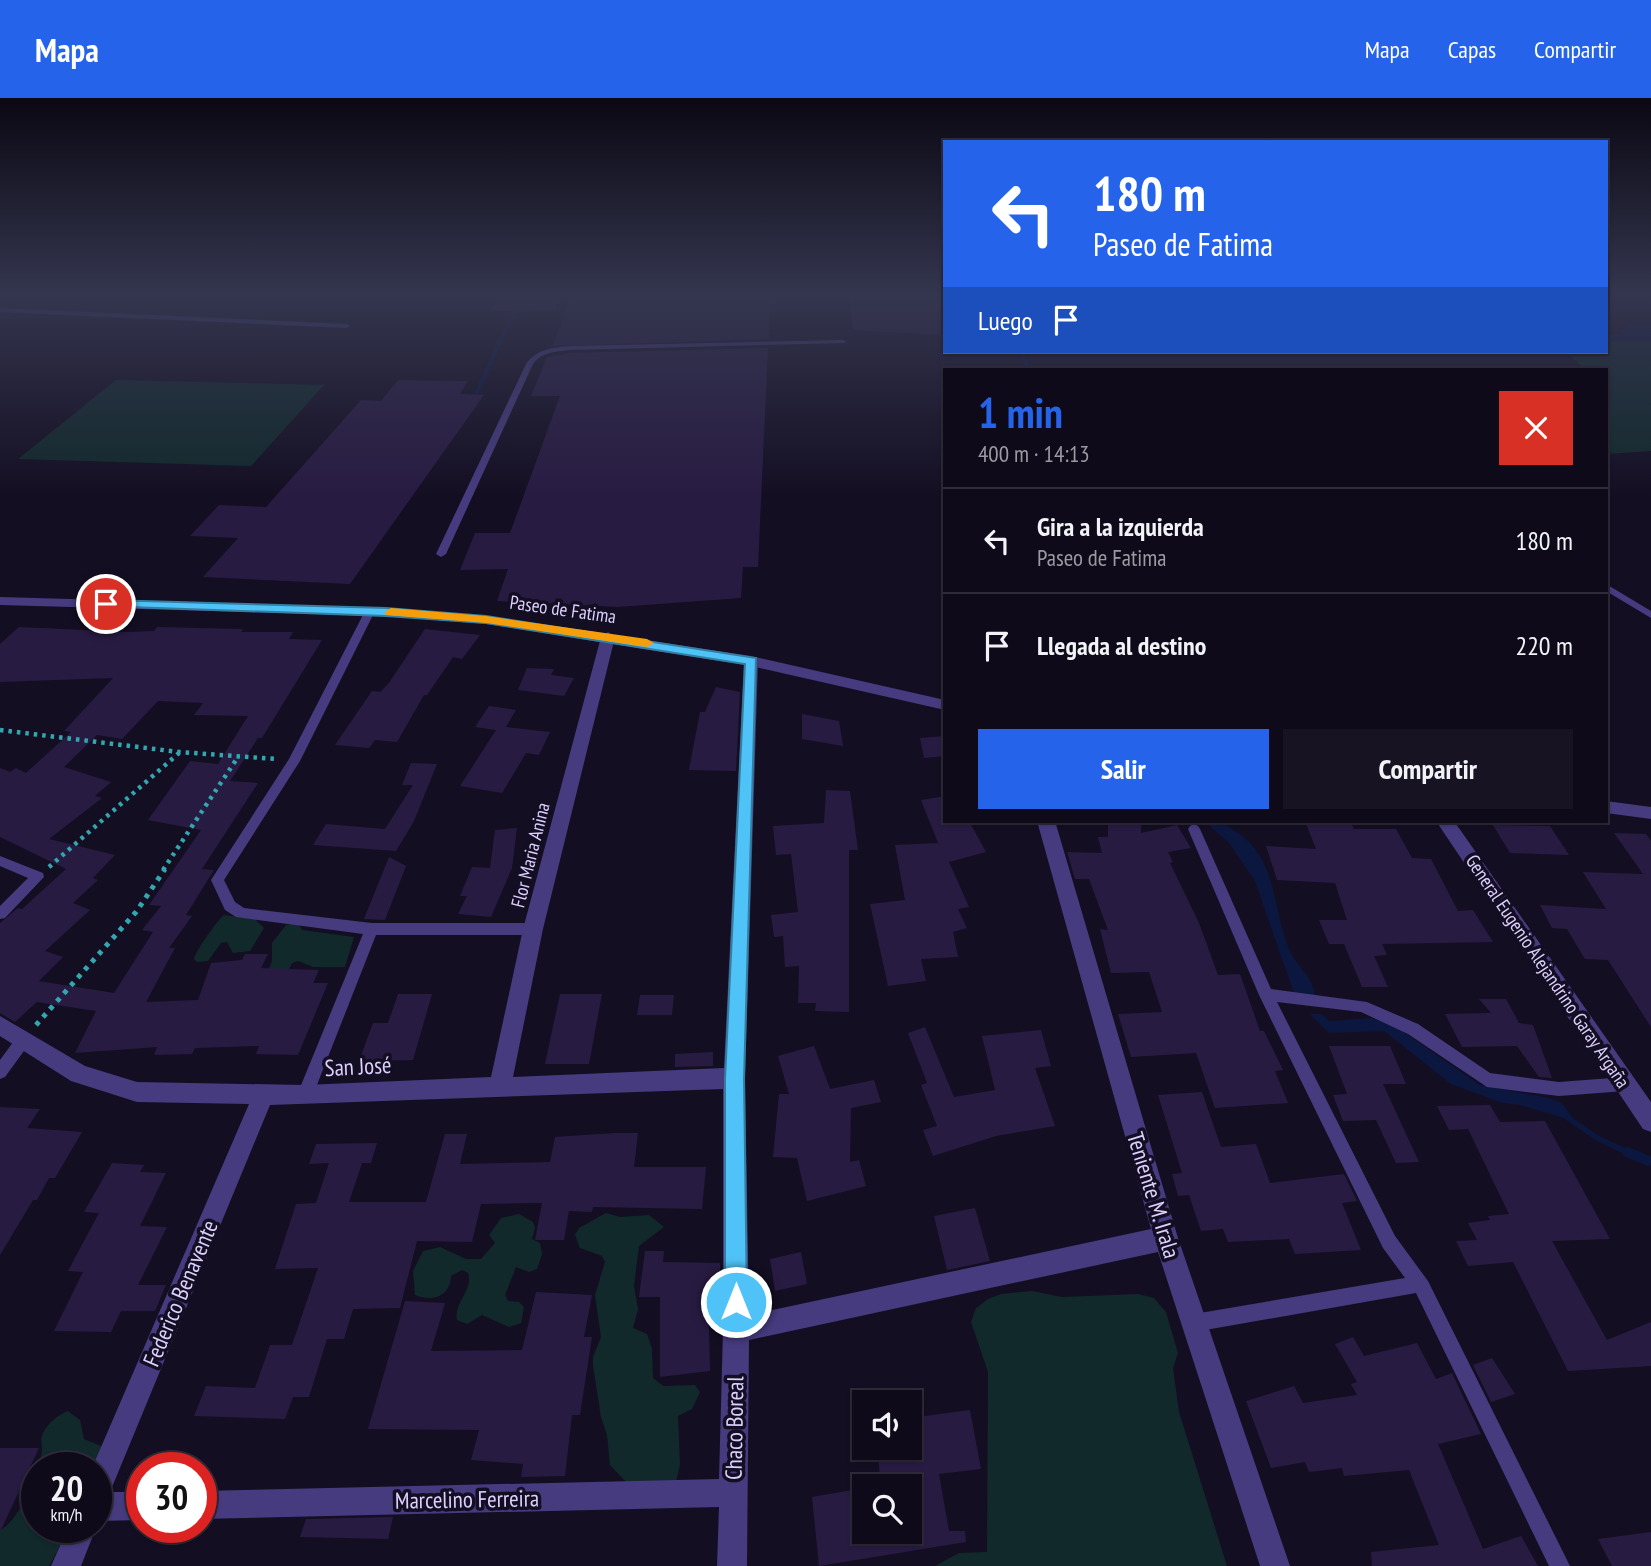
<!DOCTYPE html>
<html lang="es">
<meta charset="utf-8">
<style>
body{margin:0;font-family:"PT Sans Narrow",sans-serif;background:#181323;color:#f1f3f6;height:100vh;display:flex;flex-direction:column;font-size:26px;white-space:nowrap}
*{box-sizing:border-box;margin:0}
p{font-size:23px;color:#9b9aa2}
.icon{flex:none;width:38px;height:38px;fill:none;stroke:currentColor;stroke-width:2;stroke-linecap:round;stroke-linejoin:round}
.map{position:relative;flex:1;overflow:hidden}
.panel{position:absolute;left:943px;top:270px;width:665px;height:455px;display:flex;flex-direction:column;background:#0f0a1a;border-radius:0px;box-shadow:0 2px 5px #0004,0 0 0 2px #2f2b39}
.panel>*{flex:none}
.banner{position:absolute;left:943px;top:42px;width:665px;height:214px;border-radius:0px;box-shadow:0 2px 5px #0004,0 0 0 2px #2f2b39;background:#2563eb;color:#fff;overflow:hidden}
.tools{position:absolute;left:852px;top:1292px;display:grid;gap:14px}
.tools a{display:grid;place-items:center;width:70px;height:70px;border-radius:0px;background:#0f0a1a;box-shadow:0 2px 5px #0004,0 0 0 2px #2f2b39;font-size:35px}
.speed{position:absolute;left:21px;top:1354px;display:flex;gap:14px;font-size:35px;font-weight:700;text-align:center}
.speed>*{display:grid;place-content:center;width:91px;height:91px;border-radius:50%;background:#0f0a1a;box-shadow:0 2px 5px #0004,0 0 0 2px #2f2b39;line-height:1}
.speed small{font-size:18px;font-weight:400}
.speed .limit{border:10px solid #d22;background:#fff;color:#111}
.pin{position:absolute;display:grid;place-items:center;width:60px;height:60px;color:#fff;margin:-30px;border:4px solid #fff;border-radius:50%;box-shadow:0 2px 7px #0007}
.me{position:absolute;width:77px;margin:-38px;rotate:0deg;stroke-linejoin:round;filter:drop-shadow(0 0 5px #0008)}
.turn{display:flex;align-items:center;gap:24px;height:147px;padding:0 35px;font-size:32px}
.turn .icon{width:91px;height:91px;stroke-width:2.5}
.turn b{display:block;font-size:49px;line-height:60px}
.then{display:flex;align-items:center;height:66px;padding:0 35px;background:#0003;gap:14px;font-size:26px}
.round{display:grid;place-items:center;flex:none;width:74px;height:74px;border-radius:0px;background:#181323}
.summary{display:flex;align-items:center;justify-content:space-between;height:119px;padding:0 35px}
h1{font-size:42px;font-weight:800;line-height:52px;color:#2563eb}
.cta{display:flex;gap:14px;margin-top:auto;padding:14px 35px}
.cta a{flex:1;height:80px;border-radius:0px;background:#2563eb;color:#fff;font-size:28px;font-weight:800;line-height:80px;text-align:center}
.cta a+a{background:#181323;color:#f1f3f6}
ul{padding:0;list-style:none}
li{display:flex;align-items:center;gap:21px;height:105px;padding:0 35px;border-top:2px solid #2f2b39}
li div{flex:1}
li b{display:block;font-size:26px}
li em{font-style:normal}
header{display:flex;align-items:center;gap:42px;box-sizing:border-box;height:98px;padding:0 35px;background:#2563eb;color:#fff}
header strong{font-size:33px}
nav{display:flex;gap:38px;margin-inline-start:auto;font-size:24px}
.map>svg:first-child{display:block}
.green{fill:#11292b}
.water{fill:#0b173e}
.lines{fill:none;stroke-linecap:round;stroke-linejoin:round}
.stream-far1{stroke:#0b173e;stroke-width:4.5}
.stream{stroke:#0b173e;stroke-width:10}
.building{fill:#281b42;fill-rule:evenodd}
.path-far1{stroke:#32a7b0;stroke-width:4.5;stroke-dasharray:3.5 5;stroke-linecap:butt}
.path{stroke:#32a7b0;stroke-width:5;stroke-dasharray:4.5 6;stroke-linecap:butt}
.service{fill:#463b7f;fill-rule:evenodd}
.minor{fill:#463b7f;fill-rule:evenodd}
.tertiary{fill:#463b7f;fill-rule:evenodd}
.route{fill:#4fc3f7;stroke:#337fa1;stroke-width:2}
.slow{fill:#f59e0b}
.labels{text-anchor:middle;dominant-baseline:central;stroke-width:7;stroke-linejoin:round;paint-order:stroke}
.street-label{font-size:19px;fill:#dbd0fd;stroke:#140e22}
.near-street-label{font-size:23px;fill:#dbd0fd;stroke:#140e22}
</style>
<header>
<strong>Mapa</strong>
<nav><a>Mapa</a><a>Capas</a><a>Compartir</a></nav>
</header>
<div class="map">
<svg width="1651" height="1468" viewBox="0 0 1651 1468">
<rect width="100%" height="100%" fill="#140e22"/>
<g class="green">
<polygon points="1651,234 1651,353 1607,356 1607,299 1611,297 1607,292 1606,271 1585,271 1566,254 1606,254 1607,238"/>
<polygon points="116,282 324,287 251,368 18,361"/>
<path d="M224,817L255,821L264,830L250,853L233,855L227,844L221,845L208,863L197,864L194,861C195,854 219,820 224,817Z"/>
<polygon points="298,825 302,832 354,839 345,869 313,869 298,863 292,865 285,881 263,885 272,863 272,845 286,827"/>
<polygon points="606,1115 620,1119 649,1117 664,1129 639,1148 634,1188 638,1211 633,1230 647,1236 652,1251 653,1280 663,1288 695,1287 700,1294 692,1311 678,1318 680,1367 675,1388 628,1386 610,1367 607,1337 601,1319 593,1268 593,1259 601,1239 595,1197 605,1164 602,1158 580,1150 575,1137 579,1130"/>
<path d="M519,1116L533,1124L535,1130L532,1141L540,1145L542,1156L537,1171L529,1174L516,1169L505,1197L508,1203L519,1204L524,1209L521,1225L509,1229L482,1217L467,1226L457,1222C453,1205 474,1192 468,1175L462,1172L451,1178C450,1199 432,1204 415,1197L413,1173L423,1153L440,1149L466,1161H481L495,1145L489,1137L501,1120Z"/>
<polygon points="1032,1193 1062,1199 1138,1196 1154,1200 1166,1214 1178,1255 1173,1270 1179,1314 1227,1468 935,1468 959,1455 987,1454 988,1274 971,1224 976,1210 988,1201 1001,1196"/>
<path d="M68,1313L80,1322L84,1341L101,1348L96,1370H37V1430H66L65,1439L49,1468H0V1432C19,1424 41,1371 42,1351C42,1345 40,1341 43,1335C48,1325 58,1317 68,1313Z"/>
</g>
<g class="water">
<polygon points="1628,227 1651,227 1651,243 1607,243 1607,240 1623,237 1622,233"/>
<path d="M1204,723C1220,723 1225,726 1238,735C1279,763 1272,813 1290,853C1299,872 1312,876 1316,900L1296,901L1255,783L1229,745Z"/>
<polygon points="1310,916 1322,916 1329,923 1371,920 1395,928 1480,987 1549,1000 1562,1005 1574,1021 1601,1039 1635,1054 1637,1062 1597,1043 1563,1020 1520,1007 1502,1005 1451,986 1384,933 1329,935"/>
</g>
<g class="lines">
<g class="stream-far1">
<polyline points="1023,257 1028,271"/>
<polyline points="477,294 523,194"/>
</g>
<polyline class="stream" points="1627,1054 1649,1063"/>
</g>
<g class="building">
<polygon points="500,194 556,194 556,212 490,213"/>
<polygon points="574,194 770,194 769,241 552,248"/>
<polygon points="849,194 945,194 945,237 853,232"/>
<polygon points="768,250 758,469 743,469 741,500 617,509 497,503 508,471 460,472 475,435 510,435 560,298 531,298 547,259 569,255"/>
<polygon points="398,282 468,283 460,296 484,297 350,486 203,479 238,440 190,438 219,407 266,409 361,302 381,303"/>
<path d="M19,529L127,534L154,533L157,529L243,531L241,534H293L289,541L322,542L262,640H258L230,683L258,685L202,771L214,772L186,817L192,818L169,850H175L146,904L198,902L211,865L242,862L245,856H268L261,870L319,872L313,885H328L298,957L256,956L259,948L195,950L192,956L154,957L157,949L75,955L96,913L37,904L15,924L0,915V825L18,810L22,811L66,771L0,739V670L10,674L16,670L26,675L71,634L64,633L113,580L0,584V546ZM158,603L203,605L194,617L248,618L218,666L190,663L148,722L201,732L149,807L161,808L142,832L153,834L114,895L39,883L63,859L45,853L90,812L73,805L98,782L93,780L115,757L49,741L102,700L95,698L111,684L64,669L97,637L122,641Z"/>
<polygon points="425,531 480,537 462,561 453,559 427,597 424,597 397,644 375,642 369,650 335,647 372,593 380,594 389,585"/>
<polygon points="527,570 554,571 551,577 574,580 564,598 518,592"/>
<polygon points="716,589 740,594 736,673 689,672 700,614 705,614"/>
<polygon points="489,608 516,612 506,629 550,634 539,657 526,655 502,695 460,688 496,632 475,629"/>
<polygon points="802,616 839,623 843,648 802,641"/>
<polygon points="945,638 945,658 924,660 920,640"/>
<polygon points="411,665 437,666 414,723 396,753 313,747 326,726 385,731 413,687 402,687"/>
<polygon points="826,692 850,693 858,752 849,752 849,914 815,913 816,905 798,905 799,868 785,869 783,838 774,839 771,817 798,814 791,756 776,757 773,728 824,725"/>
<polygon points="945,698 945,723 969,723 986,754 949,764 969,809 958,811 967,830 953,834 958,859 921,861 926,883 888,888 870,806 905,802 895,747 938,745 921,702"/>
<polygon points="1108,723 1141,723 1141,735 1177,727 1191,750 1168,754 1173,764 1170,765 1199,825 1218,877 1240,876 1260,933 1264,933 1283,972 1275,973 1288,1005 1215,1010 1196,955 1131,959 1118,916 1162,914 1149,874 1111,875 1100,831 1108,832 1089,781 1075,781 1067,754 1102,755 1098,739 1108,739"/>
<polygon points="1305,723 1350,723 1354,731 1396,731 1412,760 1431,761 1458,813 1473,812 1493,844 1382,846 1387,857 1374,858 1388,889 1362,889 1344,846 1329,846 1319,822 1347,822 1335,785 1277,782 1266,748 1316,751"/>
<polygon points="1493,727 1550,728 1569,757 1510,755"/>
<polygon points="517,730 512,770 491,819 458,816 467,798 460,798 472,769 490,770 495,732"/>
<polygon points="1614,735 1646,736 1651,743 1651,929 1608,862 1585,861 1567,831 1552,830 1540,807 1606,811 1583,774 1643,776"/>
<polygon points="389,759 406,768 385,822 364,821"/>
<polygon points="398,896 432,896 413,962 359,963 373,925 388,925"/>
<polygon points="560,896 602,896 589,966 545,966"/>
<polygon points="640,897 674,897 672,917 637,917"/>
<polygon points="1479,901 1506,901 1519,925 1533,927 1552,980 1539,979 1517,948 1462,949 1445,916 1491,915"/>
<polygon points="925,929 954,999 995,992 982,938 1041,932 1051,968 1035,970 1055,1028 996,1038 933,1058 923,1032 937,1028 921,987 927,985 908,935"/>
<polygon points="814,948 830,991 874,982 881,1004 851,1010 850,1064 859,1062 866,1088 807,1103 797,1060 773,1059 779,996 789,996 778,958"/>
<polygon points="1329,948 1390,948 1406,986 1383,986 1419,1064 1396,1065 1376,1022 1343,1023 1333,997 1347,996"/>
<polygon points="713,954 713,968 675,969 675,956"/>
<polygon points="1202,994 1221,1049 1256,1046 1270,1085 1344,1076 1357,1103 1342,1105 1361,1152 1295,1156 1289,1141 1228,1144 1223,1131 1201,1133 1189,1097 1178,1098 1172,1076 1182,1075 1158,997"/>
<polygon points="1490,1007 1500,1024 1545,1023 1610,1141 1552,1143 1607,1242 1651,1224 1651,1268 1568,1273 1513,1164 1468,1168 1456,1143 1477,1142 1468,1125 1490,1122 1488,1118 1509,1116 1468,1031 1449,1032 1437,1008"/>
<polygon points="0,1009 40,1011 27,1030 82,1034 55,1080 49,1080 37,1102 33,1102 0,1157"/>
<polygon points="615,1035 638,1035 634,1069 706,1069 702,1111 593,1109 592,1114 569,1113 564,1142 535,1142 542,1105 481,1106 472,1144 417,1143 400,1210 353,1211 344,1241 327,1241 309,1299 293,1299 285,1321 194,1318 206,1288 255,1290 270,1247 292,1247 318,1170 275,1171 296,1106 316,1105 329,1065 309,1066 316,1046 377,1045 371,1065 362,1065 349,1104 426,1104 445,1036 467,1036 460,1066 550,1064 555,1039"/>
<polygon points="112,1065 144,1067 140,1074 166,1075 140,1128 167,1129 138,1187 166,1187 155,1213 121,1213 111,1234 54,1233 83,1174 68,1173 99,1115 84,1114"/>
<polygon points="975,1110 990,1163 947,1172 934,1118"/>
<polygon points="645,1153 664,1153 663,1164 720,1165 720,1190 708,1190 710,1273 660,1279 660,1199 639,1199"/>
<polygon points="801,1154 807,1186 775,1193 770,1161"/>
<polygon points="536,1194 592,1197 584,1239 592,1239 580,1317 572,1317 565,1378 521,1379 523,1366 471,1362 479,1332 368,1331 405,1203 445,1205 431,1253 522,1252"/>
<polygon points="1353,1239 1364,1258 1417,1245 1436,1281 1452,1275 1481,1336 1438,1346 1483,1451 1521,1438 1538,1468 1372,1468 1371,1454 1439,1447 1409,1372 1344,1378 1342,1370 1309,1374 1305,1364 1271,1370 1246,1303 1294,1288 1303,1305 1357,1297 1351,1286 1357,1284 1335,1246"/>
<polygon points="1492,1260 1515,1296 1491,1304 1473,1267"/>
<polygon points="970,1312 981,1371 939,1376 949,1433 965,1433 966,1444 819,1468 812,1399 864,1390 864,1433 910,1433 910,1388 881,1388 877,1349 910,1349 910,1320"/>
<polygon points="0,1350 39,1350 0,1434"/>
<polygon points="393,1419 388,1441 300,1439 306,1421"/>
<polygon points="1651,1434 1651,1468 1612,1468 1598,1441"/>
</g>
<g class="lines">
<g class="path-far1">
<polyline points="0,632 179,654 276,661"/>
<polyline points="49,769 179,655"/>
<polyline points="163,772 238,659"/>
</g>
<polyline class="path" points="36,927 136,814 165,771"/>
<g class="service">
<polygon points="0,210 347,226 350,228 347,230 0,214"/>
<path d="M843,242L846,244L845,245L569,252C555,254 542,254 533,266L446,456L441,459L436,456L526,266C537,251 551,250 569,248Z"/>
<polygon points="1606,486 1651,513 1651,520 1606,493"/>
<polygon points="370,510 375,513 300,663 224,782 235,804 244,810 372,825 533,825 538,827 540,831 538,835 533,837 376,837 313,997 310,1002 305,1004 300,1002 297,997 363,836 236,819 225,812 211,782 289,661 365,513"/>
<polygon points="1194,726 1198,728 1200,731 1271,891 1367,904 1418,926 1490,975 1559,984 1625,979 1630,981 1633,986 1630,991 1625,993 1559,998 1487,989 1408,936 1361,914 1277,904 1395,1138 1428,1183 1570,1468 1549,1468 1416,1195 1194,1234 1188,1231 1185,1225 1188,1219 1194,1216 1405,1180 1383,1150 1259,897 1188,731 1190,728"/>
<polygon points="0,758 43,775 44,779 5,820 0,821 0,808 28,780 0,768"/>
<polygon points="24,934 29,936 31,941 29,946 5,979 0,981 0,962 19,936"/>
</g>
<g class="minor">
<polygon points="608,534 615,539 543,831 513,979 724,970 744,563 751,558 758,563 745,980 749,1217 1151,1131 1037,723 1055,723 1178,1140 1290,1468 1260,1468 1158,1154 749,1242 747,1468 717,1468 719,1409 201,1421 201,1393 719,1381 723,1232 723,991 270,1007 110,1394 142,1394 142,1422 96,1423 96,1370 92,1370 249,1006 137,1004 71,983 0,938 0,918 85,968 137,984 305,987 491,979 523,831 601,539"/>
<polygon points="1606,703 1651,709 1651,721 1606,715"/>
<polygon points="68,1430 96,1430 81,1468 51,1468"/>
</g>
<g class="tertiary">
<polygon points="0,499 386,510 486,518 751,558 945,602 945,612 751,568 486,526 386,518 0,507"/>
<polygon points="1436,723 1454,723 1651,1004 1651,1034 1643,1031"/>
</g>
</g>
<linearGradient id="sky" x2="0" y2="1"><stop stop-color="#0b0813"/><stop offset="0.49" stop-color="#34364f"/><stop offset="1" stop-color="#34364f" stop-opacity="0"/></linearGradient>
<rect width="1651" height="399" fill="url(#sky)"/>
<polygon class="route" points="106,502 386,510 486,518 756,560 744,981 747,1204 744,1212 736,1215 728,1212 725,1204 725,981 745,566 486,525 386,518 101,508 101,503"/>
<polygon class="slow" points="391,510 486,518 647,541 654,545 647,549 486,525 386,517 385,514"/>
<g class="labels">
<g class="street-label">
<text transform="translate(563 511) rotate(8)">Paseo de Fatima</text>
<text transform="translate(530 757) rotate(-76)">Flor Maria Anina</text>
<text transform="translate(1548 873) rotate(56)">General Eugenio Alejandrino Garay Argaña</text>
</g>
<g class="near-street-label">
<text transform="translate(358 968) rotate(-3)">San José</text>
<text transform="translate(1154 1097) rotate(73)">Teniente M. Irala</text>
<text transform="translate(180 1195) rotate(-67)">Federico Benavente</text>
<text transform="translate(734 1330) rotate(-89)">Chaco Boreal</text>
<text transform="translate(467 1401) rotate(-1)">Marcelino Ferreira</text>
</g>
</g>
</svg>
<div class="tools">
<a><svg class="icon" aria-label="sound" viewBox="0 0 24 24"><path d="M4 9h4l5-4v14l-5-4H4zM17 9q2 3 0 6"/></svg></a>
<a><svg class="icon" aria-label="search" viewBox="0 0 24 24"><circle cx="10" cy="10" r="6"/><path d="M15 15l6 6"/></svg></a>
</div>
<div class="speed"><div>20<small>km/h</small></div><div class="limit">30</div></div>
<div class="pin" style="left:106px;top:506px;background:#d93025"><svg class="icon" aria-label="arrive" viewBox="0 0 24 24"><path d="M6 21V4h12l-3 4 3 4H6"/></svg></div>
<svg class="me" style="left:736px;top:1204px" viewBox="-20 -20 40 40"><circle r="17" fill="#4fc3f7" stroke="#fff" stroke-width="3"/><path d="M0-11L8 9 0 5-8 9z" fill="#fff"/></svg>
<div class="banner">
<div class="turn"><svg class="icon" aria-label="left" viewBox="0 0 24 24"><path d="M17 20v-9H6M10 6l-5 5 5 5"/></svg><div><b>180 m</b>Paseo de Fatima</div></div>
<div class="then">Luego<svg class="icon" aria-label="arrive" viewBox="0 0 24 24"><path d="M6 21V4h12l-3 4 3 4H6"/></svg></div>
</div>
<section class="panel">
<div class="summary"><div><h1>1 min</h1><p>400 m · 14:13</p></div><a class="round" style="background:#d93025;color:#fff"><svg class="icon" aria-label="close" viewBox="0 0 24 24"><path d="M6 6l12 12M18 6L6 18"/></svg></a></div>
<ul>
<li><svg class="icon" aria-label="left" viewBox="0 0 24 24"><path d="M17 20v-9H6M10 6l-5 5 5 5"/></svg><div><b>Gira a la izquierda</b><p>Paseo de Fatima</p></div><em>180 m</em></li>
<li><svg class="icon" aria-label="arrive" viewBox="0 0 24 24"><path d="M6 21V4h12l-3 4 3 4H6"/></svg><div><b>Llegada al destino</b></div><em>220 m</em></li>
</ul>
<div class="cta"><a>Salir</a><a>Compartir</a></div>
</section>
</div>
